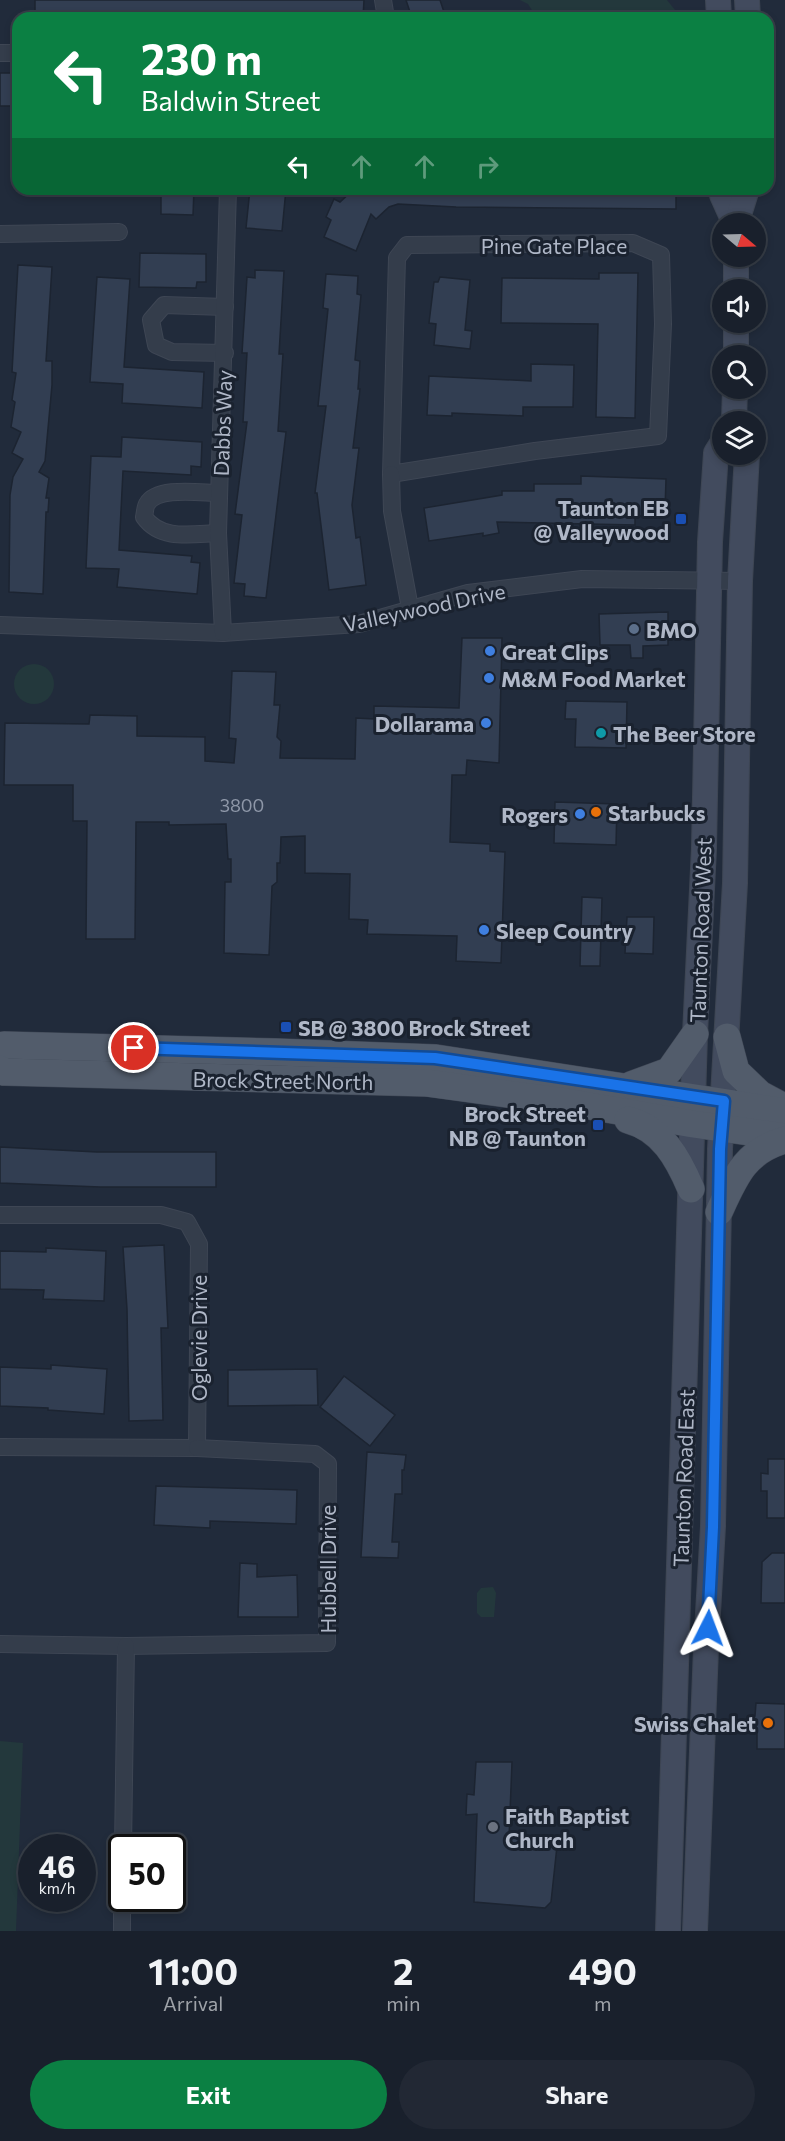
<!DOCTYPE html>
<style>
body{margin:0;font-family:Commissioner,sans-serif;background:#222834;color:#f1f3f6;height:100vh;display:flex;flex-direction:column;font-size:22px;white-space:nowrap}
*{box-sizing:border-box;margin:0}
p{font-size:20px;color:#9fa3a9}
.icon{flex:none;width:33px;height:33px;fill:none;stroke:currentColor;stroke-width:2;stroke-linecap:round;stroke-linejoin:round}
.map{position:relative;height:1931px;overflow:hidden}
.details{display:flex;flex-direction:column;background:#19202c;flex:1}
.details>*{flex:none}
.guide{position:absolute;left:12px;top:12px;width:762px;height:183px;border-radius:18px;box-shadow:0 3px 9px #0003,0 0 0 2px #373e48;background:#0b8043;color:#fff;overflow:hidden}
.needle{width:39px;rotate:109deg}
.controls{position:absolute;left:712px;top:213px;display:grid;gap:12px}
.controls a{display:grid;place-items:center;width:54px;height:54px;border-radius:50%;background:#19202c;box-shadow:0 3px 9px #0003,0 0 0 2px #373e48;font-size:30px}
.speed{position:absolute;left:18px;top:1834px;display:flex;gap:12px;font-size:30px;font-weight:700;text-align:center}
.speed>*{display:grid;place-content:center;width:78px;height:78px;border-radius:50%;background:#19202c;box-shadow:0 3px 9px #0003,0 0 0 2px #373e48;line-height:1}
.speed small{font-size:15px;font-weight:400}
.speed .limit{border:3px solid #111;border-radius:9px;background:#fff;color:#111}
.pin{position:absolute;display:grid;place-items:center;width:51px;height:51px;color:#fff;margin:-26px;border:3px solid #fff;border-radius:50%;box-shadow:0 2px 6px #0007}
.me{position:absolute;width:66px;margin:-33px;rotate:3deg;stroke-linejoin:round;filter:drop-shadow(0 0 4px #0008)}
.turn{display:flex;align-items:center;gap:21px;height:126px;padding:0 30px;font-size:27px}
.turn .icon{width:78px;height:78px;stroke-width:2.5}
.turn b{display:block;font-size:42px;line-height:51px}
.lanes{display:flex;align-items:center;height:57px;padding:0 30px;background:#0003;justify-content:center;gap:30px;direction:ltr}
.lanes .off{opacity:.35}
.eta{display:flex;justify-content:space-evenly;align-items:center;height:102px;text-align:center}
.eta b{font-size:36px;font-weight:700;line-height:42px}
.button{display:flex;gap:12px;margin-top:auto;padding:12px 30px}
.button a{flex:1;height:69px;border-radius:36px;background:#0b8043;color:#fff;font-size:24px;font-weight:700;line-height:69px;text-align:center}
.button a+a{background:#222834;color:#f1f3f6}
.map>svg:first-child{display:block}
.green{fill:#23383c}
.building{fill:#323e52;stroke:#1c2431;stroke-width:1.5}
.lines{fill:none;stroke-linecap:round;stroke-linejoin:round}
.street-casing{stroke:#3e4654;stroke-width:18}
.secondary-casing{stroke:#3e4654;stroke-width:26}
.primary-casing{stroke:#3e4654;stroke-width:28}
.street{stroke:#343d4b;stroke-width:16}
.secondary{stroke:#424b5e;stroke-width:24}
.primary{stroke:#525c6b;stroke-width:27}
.route-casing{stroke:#114b97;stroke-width:15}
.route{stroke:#1a73e8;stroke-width:10}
.transit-dot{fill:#1a4fb4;stroke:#1a222f;stroke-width:2}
.service-dot{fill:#5c6f8a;stroke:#1a222f;stroke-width:2}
.shop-dot{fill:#3f7fe0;stroke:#1a222f;stroke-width:2}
.culture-dot{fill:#0f9aa8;stroke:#1a222f;stroke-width:2}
.food-dot{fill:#e8710a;stroke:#1a222f;stroke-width:2}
.worship-dot{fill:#6b7280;stroke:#1a222f;stroke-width:2}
.labels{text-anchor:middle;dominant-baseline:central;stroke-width:6;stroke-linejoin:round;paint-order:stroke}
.number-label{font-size:18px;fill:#8e97a8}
.street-label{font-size:21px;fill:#afb7c7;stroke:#1a222f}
.poi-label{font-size:21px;font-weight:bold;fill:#afb7c7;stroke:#1a222f;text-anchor:start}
</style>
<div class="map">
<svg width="785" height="1931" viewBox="0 0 785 1931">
<rect width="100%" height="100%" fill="#212b3b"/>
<g class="green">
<polygon points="520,0 667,0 679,15 678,18 537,18 528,4"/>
<circle cx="34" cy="684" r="20"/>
<polygon points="493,1587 496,1593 494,1617 481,1617 477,1613 477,1593 481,1588"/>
<polygon points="0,1741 23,1743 16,1931 0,1931"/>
</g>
<g class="building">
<polygon points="35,0 364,0 363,18 35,18"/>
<polygon points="406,0 440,0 446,18 412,18"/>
<rect x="0" y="73" width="18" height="33"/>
<polygon points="161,189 194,189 193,215 161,214"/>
<polygon points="250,189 286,189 282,231 246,228"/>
<polygon points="354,189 676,189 676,209 456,207 398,204 389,207 376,219 371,214 356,251 324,237 331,220 326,217 334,199 340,202"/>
<polygon points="140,253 206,254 206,282 197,282 196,288 139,287"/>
<polygon points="18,265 52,267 46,361 52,361 52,385 45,461 39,472 49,478 46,498 49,498 48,512 46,512 43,594 9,592 10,495 13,477 23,459 12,453 21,432 11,427 15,402 12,400 16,373 12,372"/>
<polygon points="255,270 284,271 279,354 283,354 278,431 286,432 266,598 244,596 245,584 234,583 242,515 235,514 247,422 243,422 247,353 242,353 247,277 255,278"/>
<polygon points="599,273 638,273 635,418 596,417 598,324 501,323 502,278 599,279"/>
<polygon points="326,274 358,276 357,294 361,295 355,360 360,361 358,389 360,389 353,448 359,448 352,505 356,538 360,537 366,585 329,590 317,493 315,493 326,406 318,406 328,309 323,308"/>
<polygon points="97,277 130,279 124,367 204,372 202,408 122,403 123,384 90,382"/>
<polygon points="440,277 470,280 465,330 472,331 470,349 434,345 436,324 429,323 434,282 438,282"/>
<polygon points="531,364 574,365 573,407 523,407 523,416 452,413 452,416 427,415 429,376 531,381"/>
<polygon points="122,437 202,442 201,467 191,466 191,475 123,471 119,550 192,556 191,562 200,563 197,594 117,587 119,569 86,568 91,456 121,457"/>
<polygon points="581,476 666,479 665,510 646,510 646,516 635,516 635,525 497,522 499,533 483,536 483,533 429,541 424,508 502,495 502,491 534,491 534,484 581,484"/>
<polygon points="668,612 668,645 643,646 643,658 631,658 630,645 600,645 599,614"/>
<polygon points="462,638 502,638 499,763 467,760 466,775 452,775 450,842 490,844 490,851 505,852 501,963 456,961 457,936 367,934 368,920 349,919 350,874 305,873 305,836 281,837 280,863 277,863 277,882 272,886 269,955 224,953 225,882 231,882 231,859 228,859 226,824 169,825 169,822 136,822 135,939 86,939 87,821 73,821 73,785 4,785 5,723 89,724 90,715 137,716 137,736 205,737 205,761 234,763 236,739 229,738 232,671 276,672 274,705 280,705 277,737 281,741 280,758 355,759 356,718 374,719 374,706 459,708"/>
<polygon points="566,701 627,702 626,748 575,747 576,719 565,719"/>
<polygon points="555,802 617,804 616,845 554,843"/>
<polygon points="582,897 602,898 600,966 580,966"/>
<polygon points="627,917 654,917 653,954 625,953"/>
<polygon points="0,1147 97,1152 216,1152 216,1187 100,1187 0,1183"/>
<polygon points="164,1245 168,1328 161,1328 163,1420 129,1421 127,1309 123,1247"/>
<polygon points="46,1248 106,1251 104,1301 43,1299 44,1290 0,1289 0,1251 46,1252"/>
<polygon points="51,1365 107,1369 104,1414 48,1410 48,1408 0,1406 0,1367 51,1369"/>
<polygon points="317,1369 318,1405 228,1406 228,1370"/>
<polygon points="344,1376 395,1415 370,1446 320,1407"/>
<polygon points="367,1452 406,1455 404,1470 402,1470 402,1494 395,1494 392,1542 399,1542 398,1558 361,1557"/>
<polygon points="768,1459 785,1459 785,1518 767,1518 767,1491 761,1491 761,1473 768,1474"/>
<polygon points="156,1486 297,1490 296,1524 210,1521 210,1528 154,1525"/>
<polygon points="772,1553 785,1553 785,1603 761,1603 762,1562"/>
<polygon points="240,1563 257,1564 257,1577 297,1575 298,1617 238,1617"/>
<polygon points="756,1703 785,1704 785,1749 757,1749 757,1730 750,1730 750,1716 755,1716"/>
<polygon points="476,1762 512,1762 509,1838 551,1840 557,1846 551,1902 545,1908 474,1902 477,1814 466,1815 467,1794 474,1795"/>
</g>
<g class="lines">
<defs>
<g id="street">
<polyline points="383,0 386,18"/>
<polyline points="0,53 18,53"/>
<polyline points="0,234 119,232"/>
<polygon points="633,243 661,255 663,324 658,436 535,451 391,474 397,258 407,245"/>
<polyline points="225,307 164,305 151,320 156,345 172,352 225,353"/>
<polyline points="391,474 392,511 410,608"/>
<path d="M218,533C192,534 161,541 144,517C145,513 145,507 147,504C157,486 201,493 219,493"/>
<polyline points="0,625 223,633 359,624 468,593 582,579 740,581"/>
<polyline points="223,633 218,533 228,189"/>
<polyline points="0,1215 161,1215 187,1222 199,1244 197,1448 0,1447"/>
<polyline points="0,1644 126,1646 327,1643 328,1464 315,1454 197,1448"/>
<polyline points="123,1848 126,1646"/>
<polyline points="122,1931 122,1899"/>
</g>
<g id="secondary">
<polyline points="718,0 719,18"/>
<polyline points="747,0 748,18"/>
<polyline points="722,189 722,195 735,224"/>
<polyline points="736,224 747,189"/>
<polyline points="736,256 736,290"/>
<polyline points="736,356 736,322"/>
<polyline points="734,422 735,388"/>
<polyline points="668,1931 695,1034 704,848 710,542 716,453 723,442"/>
<polyline points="695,1931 706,1648 713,1526 720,1149 735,883 740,581 747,454"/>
</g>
<g id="primary">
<polyline points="727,1037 736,1071 760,1094 784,1107"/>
<polyline points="0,1048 4,1045 276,1052 436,1058 785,1112"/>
<polyline points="0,1069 4,1072 427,1083 566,1102 693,1124 785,1137"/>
<polyline points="631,1085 669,1071 695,1034"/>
<path d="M628,1120C662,1129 678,1158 691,1189"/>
<path d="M719,1212C735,1177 745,1151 785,1140"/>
</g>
</defs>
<use href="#street" class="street-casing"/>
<use href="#secondary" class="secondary-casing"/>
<use href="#primary" class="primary-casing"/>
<use href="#street" class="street"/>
<use href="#secondary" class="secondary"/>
<use href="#primary" class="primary"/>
</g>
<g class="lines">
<defs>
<polyline id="route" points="134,1048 435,1058 724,1101 720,1149 713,1527 708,1628"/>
</defs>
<use href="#route" class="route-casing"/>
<use href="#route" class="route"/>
</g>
<g class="transit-dot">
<rect x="675" y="513" width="12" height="12" rx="3"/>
<rect x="280" y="1021" width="12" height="12" rx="3"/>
<rect x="592" y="1119" width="12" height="12" rx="3"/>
</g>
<circle class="service-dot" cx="634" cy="629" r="6"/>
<g class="shop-dot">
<circle cx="490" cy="651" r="6"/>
<circle cx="489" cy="678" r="6"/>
<circle cx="486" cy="723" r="6"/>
<circle cx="580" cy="814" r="6"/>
<circle cx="484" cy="930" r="6"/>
</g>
<circle class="culture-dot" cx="601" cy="733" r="6"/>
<g class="food-dot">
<circle cx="596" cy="812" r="6"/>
<circle cx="768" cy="1723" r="6"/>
</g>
<circle class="worship-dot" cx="493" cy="1827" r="6"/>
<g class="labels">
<g class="number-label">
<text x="242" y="805">3800</text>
</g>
<g class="street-label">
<text x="554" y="245">Pine Gate Place</text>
<text transform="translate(222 423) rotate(-88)">Dabbs Way</text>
<text transform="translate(424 607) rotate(-12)">Valleywood Drive</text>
<text transform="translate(700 930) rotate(-88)">Taunton Road West</text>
<text transform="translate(283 1080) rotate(1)">Brock Street North</text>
<text transform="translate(198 1338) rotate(-90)">Oglevie Drive</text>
<text transform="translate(683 1478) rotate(-88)">Taunton Road East</text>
<text transform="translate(327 1569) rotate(-90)">Hubbell Drive</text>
</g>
<g class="poi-label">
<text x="669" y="507" text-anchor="end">Taunton EB<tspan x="669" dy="24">@ Valleywood</tspan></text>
<text x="646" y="629">BMO</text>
<text x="502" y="651">Great Clips</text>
<text x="501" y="678">M&amp;M Food Market</text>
<text x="474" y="723" text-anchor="end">Dollarama</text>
<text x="613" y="733">The Beer Store</text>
<text x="608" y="812">Starbucks</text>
<text x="568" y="814" text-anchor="end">Rogers</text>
<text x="496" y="930">Sleep Country</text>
<text x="298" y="1027">SB @ 3800 Brock Street</text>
<text x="586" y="1113" text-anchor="end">Brock Street<tspan x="586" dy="24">NB @ Taunton</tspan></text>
<text x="756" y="1723" text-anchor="end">Swiss Chalet</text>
<text x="505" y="1815">Faith Baptist<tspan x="505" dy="24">Church</tspan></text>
</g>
</g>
</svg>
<div class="controls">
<a><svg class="needle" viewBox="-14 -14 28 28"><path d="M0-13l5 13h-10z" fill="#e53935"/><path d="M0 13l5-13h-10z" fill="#9fa3a9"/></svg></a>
<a><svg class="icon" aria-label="sound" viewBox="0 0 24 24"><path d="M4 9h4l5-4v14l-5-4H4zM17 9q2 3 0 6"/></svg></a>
<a><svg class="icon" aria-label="search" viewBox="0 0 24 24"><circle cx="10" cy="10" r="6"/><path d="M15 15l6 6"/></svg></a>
<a><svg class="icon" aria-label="layers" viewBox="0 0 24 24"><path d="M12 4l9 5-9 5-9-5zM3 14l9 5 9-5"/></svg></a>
</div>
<div class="speed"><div>46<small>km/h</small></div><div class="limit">50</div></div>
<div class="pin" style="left:134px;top:1048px;background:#d93025"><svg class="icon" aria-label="arrive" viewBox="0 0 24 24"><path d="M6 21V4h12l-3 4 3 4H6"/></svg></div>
<svg class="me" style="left:708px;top:1628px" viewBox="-20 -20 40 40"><path d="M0-17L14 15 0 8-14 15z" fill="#1a73e8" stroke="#fff" stroke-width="4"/></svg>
<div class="guide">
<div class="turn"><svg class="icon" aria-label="left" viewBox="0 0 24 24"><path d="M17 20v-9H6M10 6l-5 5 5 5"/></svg><div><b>230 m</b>Baldwin Street</div></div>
<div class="lanes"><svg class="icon" aria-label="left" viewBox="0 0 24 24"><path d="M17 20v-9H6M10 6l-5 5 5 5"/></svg><svg class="icon off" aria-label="ahead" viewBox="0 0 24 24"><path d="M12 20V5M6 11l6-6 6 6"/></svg><svg class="icon off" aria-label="ahead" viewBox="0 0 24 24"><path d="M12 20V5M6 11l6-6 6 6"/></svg><svg class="icon off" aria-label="right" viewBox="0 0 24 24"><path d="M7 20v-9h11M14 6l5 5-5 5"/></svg></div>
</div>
</div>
<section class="details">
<div class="eta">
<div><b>11:00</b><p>Arrival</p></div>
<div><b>2</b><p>min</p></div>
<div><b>490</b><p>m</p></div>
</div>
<div class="button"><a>Exit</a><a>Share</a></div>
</section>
